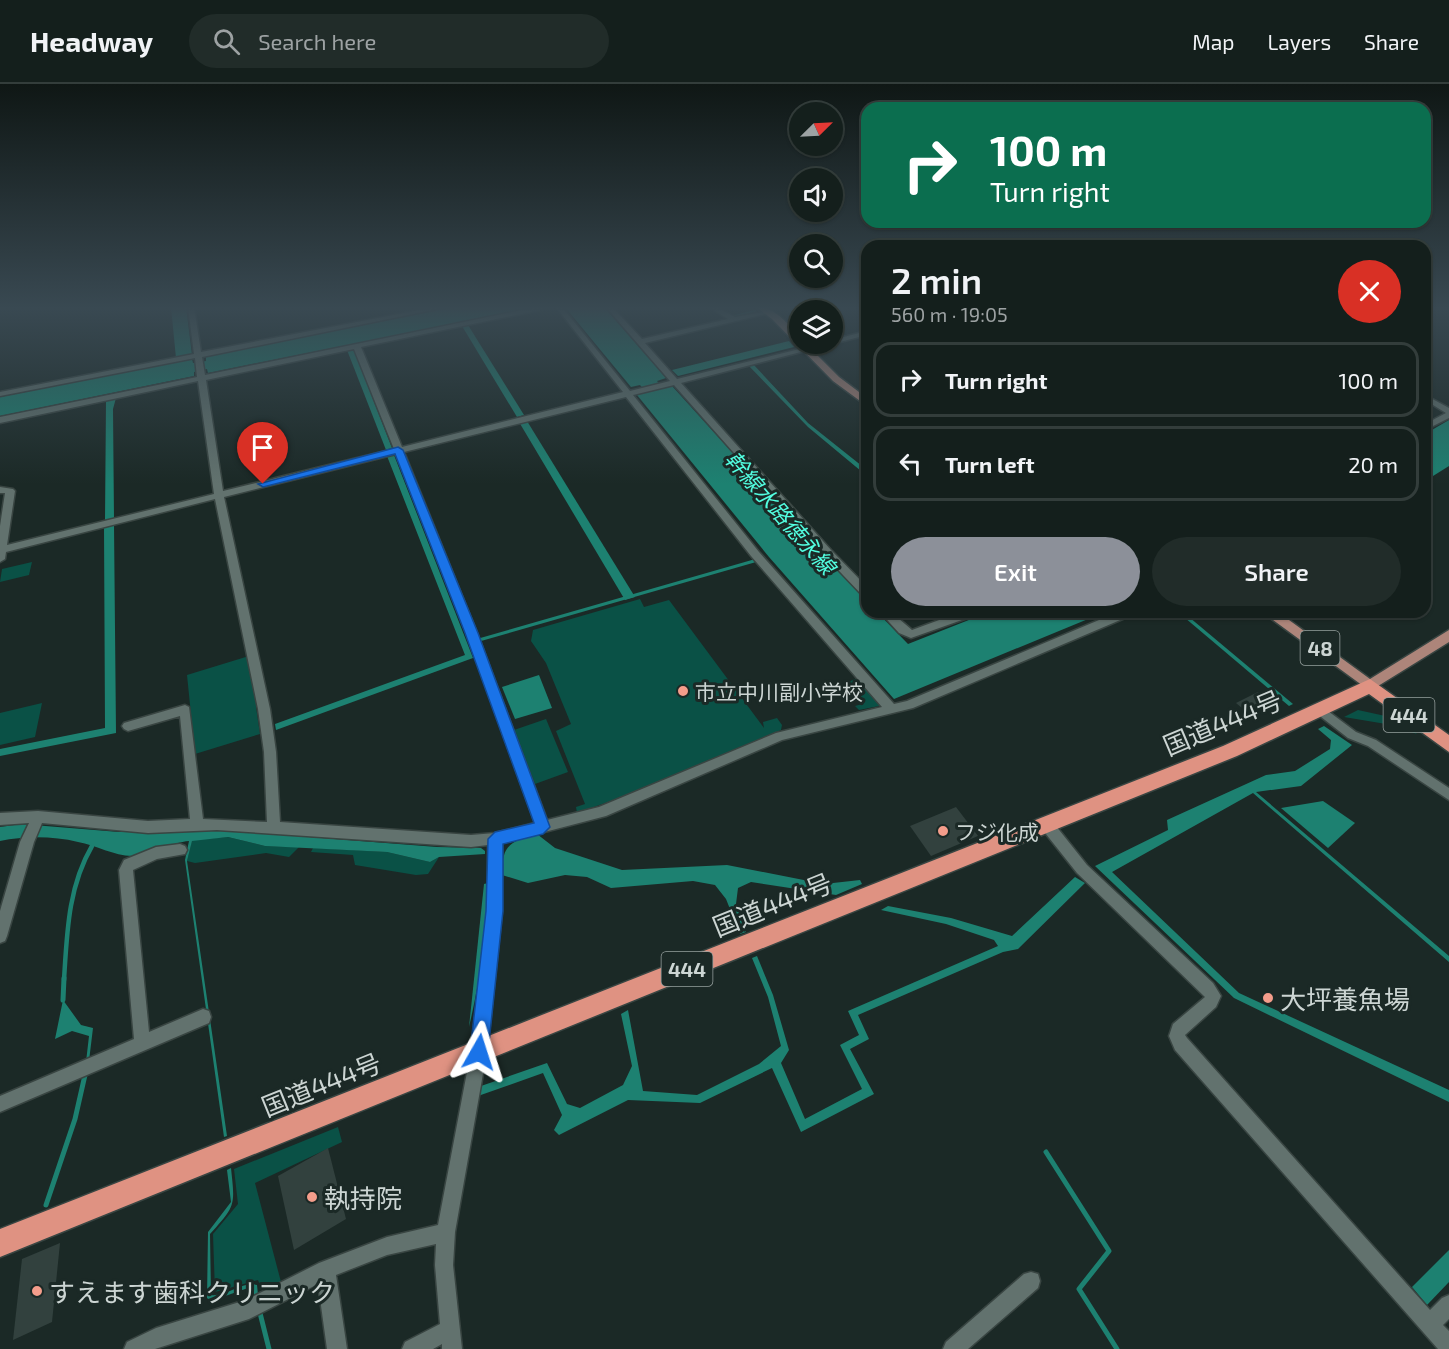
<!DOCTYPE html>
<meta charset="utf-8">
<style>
body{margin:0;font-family:"Exo 2","Noto Sans JP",sans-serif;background:#212c29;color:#f1f3f6;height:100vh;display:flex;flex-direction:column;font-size:22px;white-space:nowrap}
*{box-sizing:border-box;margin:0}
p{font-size:20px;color:#9da2a3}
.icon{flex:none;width:33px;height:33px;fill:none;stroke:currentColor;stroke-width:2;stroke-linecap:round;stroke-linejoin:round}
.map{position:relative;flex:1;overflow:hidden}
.drawer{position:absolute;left:861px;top:156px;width:570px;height:378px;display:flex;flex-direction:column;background:#141f1c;border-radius:18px;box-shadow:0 2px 4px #0004,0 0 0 2px #333d3b}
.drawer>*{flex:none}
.top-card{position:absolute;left:861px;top:18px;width:570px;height:126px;border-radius:18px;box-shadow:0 2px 4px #0004,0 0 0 2px #333d3b;background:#0b6e4f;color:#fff;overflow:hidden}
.needle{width:39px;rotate:66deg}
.fabs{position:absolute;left:789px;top:18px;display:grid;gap:12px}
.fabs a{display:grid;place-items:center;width:54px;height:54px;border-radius:50%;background:#141f1c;box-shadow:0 2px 4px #0004,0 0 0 2px #333d3b;font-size:30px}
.pin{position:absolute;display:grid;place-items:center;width:51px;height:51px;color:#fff;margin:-62px -26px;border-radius:50% 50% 50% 0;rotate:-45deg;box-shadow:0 0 6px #0007}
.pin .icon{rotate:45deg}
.me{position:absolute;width:66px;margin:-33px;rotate:6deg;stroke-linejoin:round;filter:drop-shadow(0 0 4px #0008)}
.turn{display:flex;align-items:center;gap:21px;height:126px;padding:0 30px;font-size:27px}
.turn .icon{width:78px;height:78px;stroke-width:2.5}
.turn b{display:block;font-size:42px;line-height:51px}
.round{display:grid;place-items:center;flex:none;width:63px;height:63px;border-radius:32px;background:#212c29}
.headline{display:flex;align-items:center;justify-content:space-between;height:102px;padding:0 30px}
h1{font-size:36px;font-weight:600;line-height:45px}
.button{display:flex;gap:12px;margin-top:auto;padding:12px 30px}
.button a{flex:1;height:69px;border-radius:36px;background:#8c9099;color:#fff;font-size:24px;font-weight:600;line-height:69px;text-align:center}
.button a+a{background:#212c29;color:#f1f3f6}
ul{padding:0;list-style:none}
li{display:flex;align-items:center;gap:18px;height:75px;margin:0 12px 9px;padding:0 18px;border:3px solid #333d3b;border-radius:18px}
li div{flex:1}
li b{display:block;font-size:22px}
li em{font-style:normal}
header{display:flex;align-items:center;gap:36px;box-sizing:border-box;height:84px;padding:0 30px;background:#141f1c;border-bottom:2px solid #333d3b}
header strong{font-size:28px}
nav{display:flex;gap:33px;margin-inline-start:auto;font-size:21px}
.search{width:420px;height:54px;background:#212c29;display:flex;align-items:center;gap:15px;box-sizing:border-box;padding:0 21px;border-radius:33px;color:#9da2a3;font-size:22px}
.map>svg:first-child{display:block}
.green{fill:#0a5146}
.water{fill:#1d8171}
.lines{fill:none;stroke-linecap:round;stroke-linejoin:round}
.stream-far3{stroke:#1d8171;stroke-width:2}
.stream-far2{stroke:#1d8171;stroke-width:3}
.stream-far1{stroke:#1d8171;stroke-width:4.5}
.stream{stroke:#1d8171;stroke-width:5}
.building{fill:#32413e}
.street-casing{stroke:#394542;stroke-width:3}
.primary-casing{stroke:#394542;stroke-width:3}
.highway-casing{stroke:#394542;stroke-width:3}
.street{fill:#62726e;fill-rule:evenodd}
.primary{fill:#ad857a;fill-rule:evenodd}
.highway{fill:#df9282;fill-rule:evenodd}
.route{fill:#1a73e8;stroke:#114b97;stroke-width:1.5}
.poi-dot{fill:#f49d8b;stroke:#1b2926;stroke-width:2}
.labels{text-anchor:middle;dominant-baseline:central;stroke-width:6;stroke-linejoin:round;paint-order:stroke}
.shield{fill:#1b2926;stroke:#97a19f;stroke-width:1.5}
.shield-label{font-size:20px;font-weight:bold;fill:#ccd5d3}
.poi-label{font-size:21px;fill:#ccd5d3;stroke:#1b2926;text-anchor:start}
.water-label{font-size:22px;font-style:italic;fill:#52fde0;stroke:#1b2926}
.near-street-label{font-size:26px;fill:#ccd5d3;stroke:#1b2926}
.near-poi-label{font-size:26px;fill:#ccd5d3;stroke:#1b2926;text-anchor:start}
</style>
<header>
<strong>Headway</strong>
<div class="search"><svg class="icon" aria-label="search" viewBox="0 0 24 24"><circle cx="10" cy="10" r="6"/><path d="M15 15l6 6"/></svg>Search here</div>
<nav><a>Map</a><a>Layers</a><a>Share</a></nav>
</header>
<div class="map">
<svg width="1449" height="1265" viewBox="0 0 1449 1265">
<rect width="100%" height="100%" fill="#1b2926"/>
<g class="green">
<polygon points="32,478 29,491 0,498 2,485"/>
<polygon points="640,515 644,523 669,516 764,644 763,638 777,634 782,641 781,646 622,713 577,729 576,723 585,720 556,647 571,640 546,579 531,557 533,546"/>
<polygon points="249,572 259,622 256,623 260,650 195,670 187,591"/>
<polygon points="858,594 880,619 879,622 859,626 855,622 862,620 848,598"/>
<polygon points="42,619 35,653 0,661 0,629"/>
<polygon points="1358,626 1399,635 1417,650 1392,641 1344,633"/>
<polygon points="546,635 568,688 535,700 514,646"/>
<polygon points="228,753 265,762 299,763 289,773 266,769 195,779 187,777 192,756"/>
<polygon points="313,764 387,768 430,778 439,773 428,790 416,791 355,781 353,771 311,768"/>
<polygon points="338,1043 342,1058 255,1099 281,1198 263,1209 258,1196 215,1208 213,1150 238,1120 234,1085"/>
</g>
<g class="water">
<polygon points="171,223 186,223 192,271 176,274"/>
<polygon points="455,223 536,223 208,289 207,285 194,288 194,292 0,332 0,313 192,275 193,279 206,277 206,272"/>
<polygon points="565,223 604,223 666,294 657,297 663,304 672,302 867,517 867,528 877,528 908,560 989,528 1105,528 894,615 769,473 637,311 646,308 640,301 631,303"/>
<polygon points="468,241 524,331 517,333 462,242"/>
<polygon points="789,257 794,263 678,292 672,286"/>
<polygon points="353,264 392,364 386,366 347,266"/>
<polygon points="753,280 808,339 867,386 867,392 808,343 748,281"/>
<polygon points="116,314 113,325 114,434 105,436 106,316"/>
<polygon points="1449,336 1449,382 1425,397 1425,350"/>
<polygon points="527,337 635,513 625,516 519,338"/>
<polygon points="394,371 473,574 276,646 275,640 465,571 387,372"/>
<polygon points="114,441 116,649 0,672 0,665 105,644 104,443"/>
<polygon points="1178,528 1183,528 1293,620 1289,622"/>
<polygon points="539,591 552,624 515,635 502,603"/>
<polygon points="1324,642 1352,661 1301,702 1256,708 1449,872 1449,878 1253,709 1112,788 1239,909 1449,1006 1449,1018 1234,914 1095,782 1168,746 1167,736 1266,691 1295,687 1330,665 1331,656 1318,645"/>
<polygon points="1323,717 1355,739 1328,764 1281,724"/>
<path d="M21,740L119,748L219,746L437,763L481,764L485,767V770L439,773L430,778L387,768L265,762L228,753L192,757L187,777L227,1052L224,1053L185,776L189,757C173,758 146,772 132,772C114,772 96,761 78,758C53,752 25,752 0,757V743Z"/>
<path d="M537,750L555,764L622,786L727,781L824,800L860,796L862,800L836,811L751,798L738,804L736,820L746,848L740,850L726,815L715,801L693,797L611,804L587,793L565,791L528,799L502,791C502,761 509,758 537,750Z"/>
<polygon points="1075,793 1085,799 1018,865 1003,868 858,931 869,955 850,965 874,1010 801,1048 772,984 700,1019 628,1016 559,1051 554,1046 562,1031 543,989 478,1012 481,1002 547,979 567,1020 580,1024 623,1001 632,982 621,930 628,926 643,1007 697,1011 759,980 781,962 768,913 752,874 757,872 773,911 789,966 781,979 805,1035 862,1005 840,961 859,951 848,927 998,862 994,856 946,840 881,826 888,822 951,834 1012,852"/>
<path d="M488,799C487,848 480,896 469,943L484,800Z"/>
<polygon points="63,916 81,941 93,944 89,977 86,978 89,952 72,947 55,955"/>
<path d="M231,1084C235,1122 236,1121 210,1150L211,1211C227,1213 241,1197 257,1201L258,1211L255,1212L252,1205L248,1204L211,1217L207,1214L208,1148L231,1118L227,1086Z"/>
<polygon points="1449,1166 1449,1198 1427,1221 1412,1203"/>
</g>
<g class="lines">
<polyline class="stream-far3" points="735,232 755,227"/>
<polyline class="stream-far2" points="479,556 754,477"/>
<path class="stream-far1" d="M64,896C67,849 68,803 92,762"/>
<g class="stream">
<polyline points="63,916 64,894"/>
<polyline points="1046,1068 1109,1167 1079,1205 1117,1265"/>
<polyline points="46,1121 75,1035 85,991"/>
<polyline points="260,1229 269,1265"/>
</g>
</g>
<g class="building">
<polygon points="1258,608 1270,618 1248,629 1236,619"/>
<polygon points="956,723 978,752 931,772 910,742"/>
<polygon points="328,1064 346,1135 294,1166 278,1092"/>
<polygon points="60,1159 52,1238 13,1256 22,1175"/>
</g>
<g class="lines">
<defs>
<g id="street">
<path d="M188,223H194L201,268L435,223H447L202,273L205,291L537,223H548L545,225L361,263L402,363L623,308L556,223H562L630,307L670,297L606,223H612L642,255L728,235L709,223H716L735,233L769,227V229L645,259L677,295L820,260H832V256L867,247V251L681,299L831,466L867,503V513L863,512L823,470L674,301L633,311L759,468L894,620L907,617L1118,528H1133L1132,531L913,624L782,656L606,732L502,759V827L487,967L455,1148L453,1181L462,1265H442V1260L433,1265H402L405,1258L440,1240L435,1181L436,1160L387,1171L336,1191L347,1265H327L318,1200L249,1235L155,1265H124L127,1258L156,1244L246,1216L319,1179L387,1153L438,1141L471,967L488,827V761L471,763L217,746L148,749L42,739L34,758L7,852L5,857L0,859V827L20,758L29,739L0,741V729L38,727L148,737L190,735L180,632L128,647L124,645L122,642L124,639L185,621L189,623L203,735L267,738L264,668L258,625L215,415L6,468L5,475L0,478V442L5,409H0V403L13,405L15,407L7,461L214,410L198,297L0,339V333L197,293L195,274L0,312V308L194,270ZM354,265L394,365L223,407L206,296ZM626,313L751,472L882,623L776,649L599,723L547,736L477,549L404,368ZM396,370L467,549L535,739L495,749L471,751L280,738L276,668L270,625L224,413Z"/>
<polygon points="1425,311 1449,324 1449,334 1425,346 1425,340 1446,329 1425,316"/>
<polygon points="880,528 891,528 912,546 961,528 977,528 976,531 911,554 899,549"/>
<polygon points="1320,621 1356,648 1376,656 1449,704 1449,716 1368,662 1348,654 1316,629 1314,626 1316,623"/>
<polygon points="1047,735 1052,737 1087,781 1213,899 1221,912 1216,923 1185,951 1187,954 1430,1226 1442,1214 1449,1211 1449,1235 1443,1241 1449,1247 1449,1265 1438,1265 1175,966 1169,952 1173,940 1205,913 1077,789 1042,745 1040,741 1042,737"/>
<polygon points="180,760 185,762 187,766 185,770 157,775 133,786 149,948 203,925 209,927 211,933 209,939 0,1028 0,1012 134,955 119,786 124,776 156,763"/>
<polygon points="1031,1188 1038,1190 1040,1197 1038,1204 968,1265 943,1265 946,1258 1024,1190"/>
</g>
<g id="primary">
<path d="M756,223C774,222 787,240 800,252V260H806L839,293L867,314V322L833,297L772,235Z"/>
<polygon points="1262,528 1278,528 1370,595 1449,546 1449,558 1370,607"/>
</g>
<polygon id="highway" points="1370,595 1449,651 1449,668 1369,610 1237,672 0,1173 0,1145 1223,662"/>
</defs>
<use href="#street" class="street-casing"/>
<use href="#primary" class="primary-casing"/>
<use href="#highway" class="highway-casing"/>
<use href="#street" class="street"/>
<use href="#primary" class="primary"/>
<use href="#highway" class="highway"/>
</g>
<linearGradient id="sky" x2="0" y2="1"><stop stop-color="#0f1715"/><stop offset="0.56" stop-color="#394952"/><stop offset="1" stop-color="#394952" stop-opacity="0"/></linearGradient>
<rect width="1449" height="400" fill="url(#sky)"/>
<polygon class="route" points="398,363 403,366 478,549 550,743 543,750 503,760 503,827 488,968 485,974 479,977 472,974 470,968 486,827 488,755 495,748 534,739 465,549 395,370 263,403 258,400"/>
<g class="poi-dot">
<circle cx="683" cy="607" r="6"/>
<circle cx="943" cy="747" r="6"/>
<circle cx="1268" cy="914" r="6"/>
<circle cx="312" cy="1113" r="6"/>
<circle cx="37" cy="1207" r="6"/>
</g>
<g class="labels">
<g class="shield">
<rect x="1300.5" y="547" width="39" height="34" rx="4.5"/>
<rect x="1383.5" y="614" width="51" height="34" rx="4.5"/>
<rect x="661.5" y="868" width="51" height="34" rx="4.5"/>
</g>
<g class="shield-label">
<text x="1320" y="564">48</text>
<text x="1409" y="631">444</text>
<text x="687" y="885">444</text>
</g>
<g class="poi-label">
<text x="695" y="607">市立中川副小学校</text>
<text x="955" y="747">フジ化成</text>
</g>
<g class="water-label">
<text transform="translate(781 428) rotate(49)">幹線水路徳永線</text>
</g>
<g class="near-street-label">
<text transform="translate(1222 638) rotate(-23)">国道444号</text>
<text transform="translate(772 820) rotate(-22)">国道444号</text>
<text transform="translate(321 1000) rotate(-22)">国道444号</text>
</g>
<g class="near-poi-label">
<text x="1280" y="914">大坪養魚場</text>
<text x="324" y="1113">執持院</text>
<text x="49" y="1207">すえます歯科クリニック</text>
</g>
</g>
</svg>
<div class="fabs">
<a><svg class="needle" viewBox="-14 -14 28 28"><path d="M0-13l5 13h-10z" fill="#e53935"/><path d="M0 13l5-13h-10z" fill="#9da2a3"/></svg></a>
<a><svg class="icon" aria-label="sound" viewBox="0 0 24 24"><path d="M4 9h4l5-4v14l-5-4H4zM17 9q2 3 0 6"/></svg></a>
<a><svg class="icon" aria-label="search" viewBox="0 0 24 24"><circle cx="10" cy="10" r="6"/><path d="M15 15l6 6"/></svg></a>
<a><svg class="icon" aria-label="layers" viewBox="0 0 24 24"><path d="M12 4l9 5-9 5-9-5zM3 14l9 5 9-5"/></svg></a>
</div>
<div class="pin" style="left:263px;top:400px;background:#d93025"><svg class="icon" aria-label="arrive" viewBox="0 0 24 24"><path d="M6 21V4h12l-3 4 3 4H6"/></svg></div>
<svg class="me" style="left:479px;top:968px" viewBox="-20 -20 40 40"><path d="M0-17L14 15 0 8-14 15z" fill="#1a73e8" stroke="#fff" stroke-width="4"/></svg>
<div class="top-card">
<div class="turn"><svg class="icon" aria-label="right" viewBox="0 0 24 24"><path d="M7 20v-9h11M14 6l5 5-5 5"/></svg><div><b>100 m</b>Turn right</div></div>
</div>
<section class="drawer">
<div class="headline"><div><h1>2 min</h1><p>560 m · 19:05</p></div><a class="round" style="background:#d93025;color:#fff"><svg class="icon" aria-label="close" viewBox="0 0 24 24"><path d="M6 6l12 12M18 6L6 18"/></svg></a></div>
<ul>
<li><svg class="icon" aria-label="right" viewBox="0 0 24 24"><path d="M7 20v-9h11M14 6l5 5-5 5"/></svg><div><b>Turn right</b></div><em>100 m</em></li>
<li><svg class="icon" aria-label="left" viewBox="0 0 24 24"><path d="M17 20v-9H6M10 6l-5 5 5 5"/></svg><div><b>Turn left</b></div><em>20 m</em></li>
</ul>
<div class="button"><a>Exit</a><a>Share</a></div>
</section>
</div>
